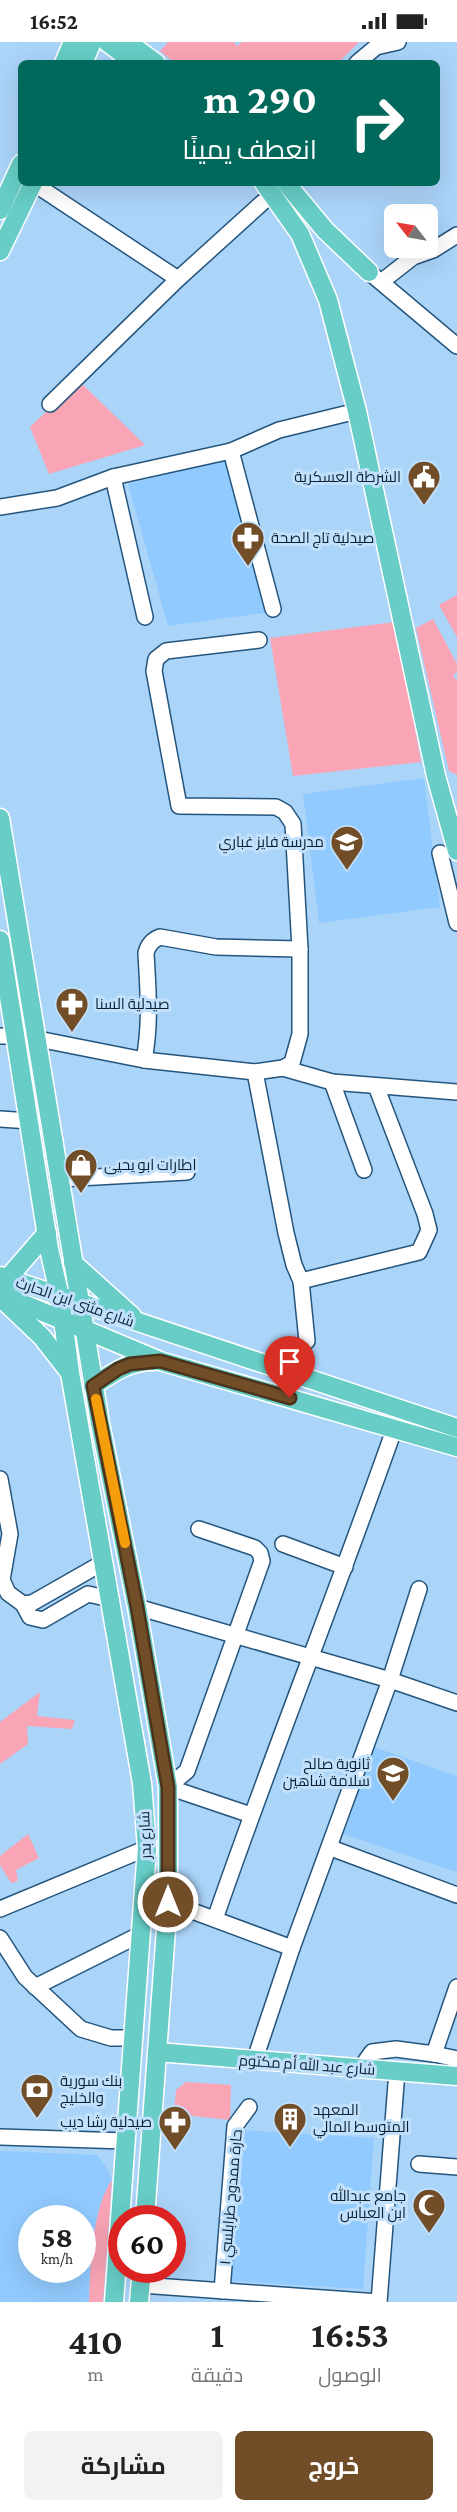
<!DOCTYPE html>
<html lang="ar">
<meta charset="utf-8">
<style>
body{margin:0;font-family:"Crimson Pro",Cairo,serif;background:#f2f2f2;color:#222;direction:rtl;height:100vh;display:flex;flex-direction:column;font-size:22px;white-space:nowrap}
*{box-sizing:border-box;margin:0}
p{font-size:20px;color:#767676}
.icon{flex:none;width:33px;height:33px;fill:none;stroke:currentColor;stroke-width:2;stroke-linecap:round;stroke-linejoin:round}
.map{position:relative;height:2260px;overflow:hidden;direction:ltr}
.sheet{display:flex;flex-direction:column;background:#fff;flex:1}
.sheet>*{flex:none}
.banner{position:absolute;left:18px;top:18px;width:422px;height:126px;border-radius:9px;box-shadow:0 6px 24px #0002;direction:rtl;background:#00695c;color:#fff;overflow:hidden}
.needle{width:39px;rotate:301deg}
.fabs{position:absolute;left:384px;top:162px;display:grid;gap:12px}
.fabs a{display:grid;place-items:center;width:54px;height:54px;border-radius:9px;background:#fff;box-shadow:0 6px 24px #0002;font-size:30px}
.speed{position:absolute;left:18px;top:2163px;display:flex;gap:12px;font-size:30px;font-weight:700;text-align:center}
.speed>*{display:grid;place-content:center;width:78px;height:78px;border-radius:50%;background:#fff;box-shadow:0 6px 24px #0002;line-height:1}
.speed small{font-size:15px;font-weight:400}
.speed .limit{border:9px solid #d22;background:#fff;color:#111}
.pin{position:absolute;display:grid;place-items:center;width:51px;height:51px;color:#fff;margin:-62px -26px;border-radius:50% 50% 50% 0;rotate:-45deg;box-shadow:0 0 6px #0007}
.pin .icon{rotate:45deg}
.me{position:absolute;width:66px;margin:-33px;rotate:0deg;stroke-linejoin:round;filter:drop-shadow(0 0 4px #0008)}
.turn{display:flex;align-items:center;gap:21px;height:126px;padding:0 24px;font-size:27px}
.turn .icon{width:78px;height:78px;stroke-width:2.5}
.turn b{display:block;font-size:42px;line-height:51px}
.eta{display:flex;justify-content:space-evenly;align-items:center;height:102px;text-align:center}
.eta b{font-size:36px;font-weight:700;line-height:42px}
.action{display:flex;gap:12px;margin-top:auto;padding:12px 24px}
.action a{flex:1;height:69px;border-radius:9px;background:#724e28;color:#fff;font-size:24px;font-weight:700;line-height:69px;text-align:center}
.action a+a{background:#f2f2f2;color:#222}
.status{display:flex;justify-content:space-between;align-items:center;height:42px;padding:0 30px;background:#fff;direction:ltr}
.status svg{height:16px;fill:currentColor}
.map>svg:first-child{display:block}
.built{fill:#91cafe;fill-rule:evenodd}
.green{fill:#faa5b6}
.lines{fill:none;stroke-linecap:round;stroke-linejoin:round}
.minor-casing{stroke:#24557d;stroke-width:18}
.major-casing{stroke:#fff;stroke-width:21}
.minor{stroke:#fff;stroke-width:15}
.major{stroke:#67cdc6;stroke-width:18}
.route-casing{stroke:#4a331a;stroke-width:15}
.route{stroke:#724e28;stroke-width:10}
.slow{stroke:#f59e0b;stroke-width:10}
.labels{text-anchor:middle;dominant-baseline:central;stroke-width:6;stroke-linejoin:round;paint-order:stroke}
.poi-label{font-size:15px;fill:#0c2032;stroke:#c1e0fc;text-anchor:end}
.street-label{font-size:15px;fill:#0c2032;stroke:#c1e0fc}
</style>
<div class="status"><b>16:52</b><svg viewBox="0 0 49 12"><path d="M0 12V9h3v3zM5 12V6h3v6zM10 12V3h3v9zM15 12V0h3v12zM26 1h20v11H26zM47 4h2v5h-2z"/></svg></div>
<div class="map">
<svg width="457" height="2260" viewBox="0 0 457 2260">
<rect width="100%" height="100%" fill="#abd4f9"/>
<g class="built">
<polygon points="227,417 271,570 168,584 128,442"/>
<polygon points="424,736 440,865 319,881 303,752"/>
<polygon points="374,1705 457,1734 457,1830 344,1792"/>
<polygon points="241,2088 374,2096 363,2247 230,2239"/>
<path d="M0,2109L97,2113L107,2126L112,2138L103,2260H0ZM32,2176H82V2228H32Z"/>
</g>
<g class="green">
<polygon points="168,0 234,0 237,4 242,0 359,0 338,21 175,21 160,9"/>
<polygon points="79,339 145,403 49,432 30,385"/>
<polygon points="457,553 457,595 439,563"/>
<polygon points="433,577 457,622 457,629 453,634 457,638 457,733 449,729 416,586"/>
<polygon points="395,580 421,720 293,734 270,596"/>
<polygon points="40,1650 37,1674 75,1678 72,1687 27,1684 28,1702 0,1722 0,1680"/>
<polygon points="28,1792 39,1816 16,1828 18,1839 11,1841 0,1823 0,1814"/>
<polygon points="186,2040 231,2043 230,2078 174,2072 176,2048"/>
<path d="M112,2138L103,2260H89C90,2225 92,2166 112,2138Z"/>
</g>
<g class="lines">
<defs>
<g id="minor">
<polyline points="357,21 376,5 398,0"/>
<polyline points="33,141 178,237"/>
<polyline points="369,230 457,304"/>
<polyline points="381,240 413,215 433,208 457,193"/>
<polyline points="50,362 178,237 263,160"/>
<polyline points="231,409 273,567"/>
<polyline points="113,435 145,575"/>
<polyline points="0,465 57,456 113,435 231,409 279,388 357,369"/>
<polyline points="259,598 166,609 156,617 154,629 179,764 276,765 285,770 293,782 300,907 300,992 292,1021 283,1026"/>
<polyline points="440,811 457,881"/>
<polyline points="0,994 16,994"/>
<polyline points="38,997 144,1018 255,1030 283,1026 332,1040 457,1050"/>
<path d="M144,1018C151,981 148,948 146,911C148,903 152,898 160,895L216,905L300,907"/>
<polyline points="255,1030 286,1191 294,1223 301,1239 419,1210 429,1188 425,1172 376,1044"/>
<polyline points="332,1040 364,1128"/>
<polyline points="0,1077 30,1079"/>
<polyline points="60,1137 187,1130"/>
<polyline points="301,1239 307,1299"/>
<polyline points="0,1437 10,1492 2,1538 8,1551 23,1562 30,1575 43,1578 88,1552 110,1557"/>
<polyline points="199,1487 255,1506 260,1511 262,1519 187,1729 168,1745 251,1773"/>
<polyline points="283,1502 345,1525"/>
<polyline points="419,1547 390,1638 457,1661"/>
<polyline points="23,1562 32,1561 104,1520"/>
<polyline points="137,1565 390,1638 292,1906 254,2020"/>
<polyline points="331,1806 457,1853"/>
<polyline points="168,1860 292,1906"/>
<polyline points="0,1867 147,1806"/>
<path d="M215,1877C272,1712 337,1550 395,1385"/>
<polyline points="0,1896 25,1935 81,1987 111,1996 132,1996"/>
<polyline points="35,1945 141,1892"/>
<polyline points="457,1945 434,2012 457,2017"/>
<polyline points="360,2027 372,2010 396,2007 434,2012"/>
<polyline points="0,2095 126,2099"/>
<polyline points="419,2122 457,2125"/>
<polyline points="141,2243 379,2260"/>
<polyline points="222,2249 235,2084 249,2065"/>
<polyline points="379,2260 397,2029"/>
</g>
<g id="major">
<polyline points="107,0 135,21"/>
<polyline points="127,0 156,21"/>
<polyline points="64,21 73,0"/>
<polyline points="83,21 92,0"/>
<polyline points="264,141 300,192 328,258 357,369 436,734 457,809"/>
<polyline points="286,141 325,188 369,230"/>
<polyline points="0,168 21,122"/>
<polyline points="0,209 33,141"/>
<polyline points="0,776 100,1381 137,1565 168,1745 168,1860 145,2176"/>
<polyline points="0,898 49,1207 60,1255 70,1331 142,1741 147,1806 114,2260"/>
<polyline points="73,1221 132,1274"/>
<polyline points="0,1234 457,1386"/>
<polyline points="7,1237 47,1191"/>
<polyline points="0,1252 160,1319 457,1405"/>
<polyline points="1,1256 42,1295 70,1331"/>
<path d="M93,1344C114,1330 129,1319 154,1319"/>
<polyline points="157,2010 457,2034"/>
<polyline points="139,2260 142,2228"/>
</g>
</defs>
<use href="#minor" class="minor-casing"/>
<use href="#major" class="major-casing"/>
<use href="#minor" class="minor"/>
<use href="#major" class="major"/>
</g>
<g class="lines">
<defs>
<polyline id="route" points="168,1860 168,1745 137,1565 93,1344 118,1327 130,1322 160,1319 290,1356"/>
</defs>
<use href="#route" class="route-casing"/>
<use href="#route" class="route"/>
<polyline class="slow" points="96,1357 125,1501"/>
</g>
<defs>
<symbol id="civic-pin" viewBox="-11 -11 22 30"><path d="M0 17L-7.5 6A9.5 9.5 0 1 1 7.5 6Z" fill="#724e28" stroke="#c1e0fc"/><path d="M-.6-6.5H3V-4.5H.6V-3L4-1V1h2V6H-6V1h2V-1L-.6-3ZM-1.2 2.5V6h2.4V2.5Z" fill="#fff"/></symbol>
<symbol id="pharmacy-pin" viewBox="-11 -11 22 30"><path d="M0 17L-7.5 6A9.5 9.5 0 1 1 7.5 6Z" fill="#724e28" stroke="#c1e0fc"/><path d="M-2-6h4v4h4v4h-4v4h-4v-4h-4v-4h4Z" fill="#fff"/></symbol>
<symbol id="school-pin" viewBox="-11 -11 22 30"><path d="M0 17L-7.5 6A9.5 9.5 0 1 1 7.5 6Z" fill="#724e28" stroke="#c1e0fc"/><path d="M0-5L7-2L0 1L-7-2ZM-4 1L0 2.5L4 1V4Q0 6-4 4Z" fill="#fff"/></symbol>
<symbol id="shop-pin" viewBox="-11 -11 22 30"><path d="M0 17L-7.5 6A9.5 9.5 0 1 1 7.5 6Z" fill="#724e28" stroke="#c1e0fc"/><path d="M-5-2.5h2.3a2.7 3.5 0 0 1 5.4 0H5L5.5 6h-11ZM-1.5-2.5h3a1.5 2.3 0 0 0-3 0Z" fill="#fff"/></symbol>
<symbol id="bank-pin" viewBox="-11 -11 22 30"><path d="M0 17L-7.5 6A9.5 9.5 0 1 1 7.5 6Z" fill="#724e28" stroke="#c1e0fc"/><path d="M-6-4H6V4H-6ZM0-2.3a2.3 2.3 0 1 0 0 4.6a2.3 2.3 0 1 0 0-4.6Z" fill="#fff"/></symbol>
<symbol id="building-pin" viewBox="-11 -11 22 30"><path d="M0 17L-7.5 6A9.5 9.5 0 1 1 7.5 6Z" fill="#724e28" stroke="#c1e0fc"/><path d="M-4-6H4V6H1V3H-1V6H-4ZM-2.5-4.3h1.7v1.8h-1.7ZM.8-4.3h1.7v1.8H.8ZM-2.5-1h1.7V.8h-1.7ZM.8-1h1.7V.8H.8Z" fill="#fff"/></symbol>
<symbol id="mosque-pin" viewBox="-11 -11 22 30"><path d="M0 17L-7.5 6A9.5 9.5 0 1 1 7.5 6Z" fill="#724e28" stroke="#c1e0fc"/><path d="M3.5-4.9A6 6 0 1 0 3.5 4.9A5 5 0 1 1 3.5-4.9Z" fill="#fff"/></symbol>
</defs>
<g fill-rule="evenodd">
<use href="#civic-pin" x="405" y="416" width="38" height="52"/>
<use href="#pharmacy-pin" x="229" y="477" width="38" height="52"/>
<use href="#school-pin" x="328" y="781" width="38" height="52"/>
<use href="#pharmacy-pin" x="53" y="943" width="38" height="52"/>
<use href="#shop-pin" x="62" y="1104" width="38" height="52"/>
<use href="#school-pin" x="374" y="1712" width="38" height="52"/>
<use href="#bank-pin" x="18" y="2029" width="38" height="52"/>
<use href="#building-pin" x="271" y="2058" width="38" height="52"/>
<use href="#pharmacy-pin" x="156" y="2061" width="38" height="52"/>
<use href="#mosque-pin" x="410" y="2144" width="38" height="52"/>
</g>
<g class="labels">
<g class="poi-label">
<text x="401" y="435">الشرطة العسكرية</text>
<text x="271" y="496" text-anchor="start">صيدلية تاج الصحة</text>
<text x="324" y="800">مدرسة فايز غباري</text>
<text x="95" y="962" text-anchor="start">صيدلية السنا</text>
<text x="104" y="1123" text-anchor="start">اطارات ابو يحيى</text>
<text x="370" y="1722">ثانوية صالح<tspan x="370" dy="17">سلامة شاهين</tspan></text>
<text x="60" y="2039" text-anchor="start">بنك سورية<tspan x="60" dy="17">والخليج</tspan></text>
<text x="313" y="2068" text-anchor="start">المعهد<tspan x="313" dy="17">المتوسط المالي</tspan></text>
<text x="152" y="2080">صيدلية رشا ديب</text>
<text x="406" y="2154">جامع عبدالله<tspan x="406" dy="17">ابن العباس</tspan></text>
</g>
<g class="street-label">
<text transform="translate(75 1260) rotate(19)">شارع مثنى ابن الحارث</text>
<text transform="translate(145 1793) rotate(-92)">شارع بدر</text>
<text transform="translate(307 2023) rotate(4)">شارع عبد اللّه أم مكتوم</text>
<text transform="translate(231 2155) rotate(-85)">حارة ممدوح طرابلسي ١</text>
</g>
</g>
</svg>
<div class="fabs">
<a><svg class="needle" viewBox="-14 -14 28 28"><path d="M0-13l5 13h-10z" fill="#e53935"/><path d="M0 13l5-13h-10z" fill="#767676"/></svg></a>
</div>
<div class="speed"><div>58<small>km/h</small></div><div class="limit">60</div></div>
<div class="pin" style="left:290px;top:1356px;background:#d93025"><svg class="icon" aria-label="arrive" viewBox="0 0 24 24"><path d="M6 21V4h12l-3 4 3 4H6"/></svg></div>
<svg class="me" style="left:168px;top:1860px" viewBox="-20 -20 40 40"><circle r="17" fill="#724e28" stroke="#fff" stroke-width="3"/><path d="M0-11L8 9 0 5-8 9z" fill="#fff"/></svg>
<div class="banner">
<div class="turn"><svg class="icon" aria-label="right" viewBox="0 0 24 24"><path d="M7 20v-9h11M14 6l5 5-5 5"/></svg><div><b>290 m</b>انعطف يمينًا</div></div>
</div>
</div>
<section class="sheet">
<div class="eta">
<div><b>16:53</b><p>الوصول</p></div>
<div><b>1</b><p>دقيقة</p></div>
<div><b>410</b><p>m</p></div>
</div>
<div class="action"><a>خروج</a><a>مشاركة</a></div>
</section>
